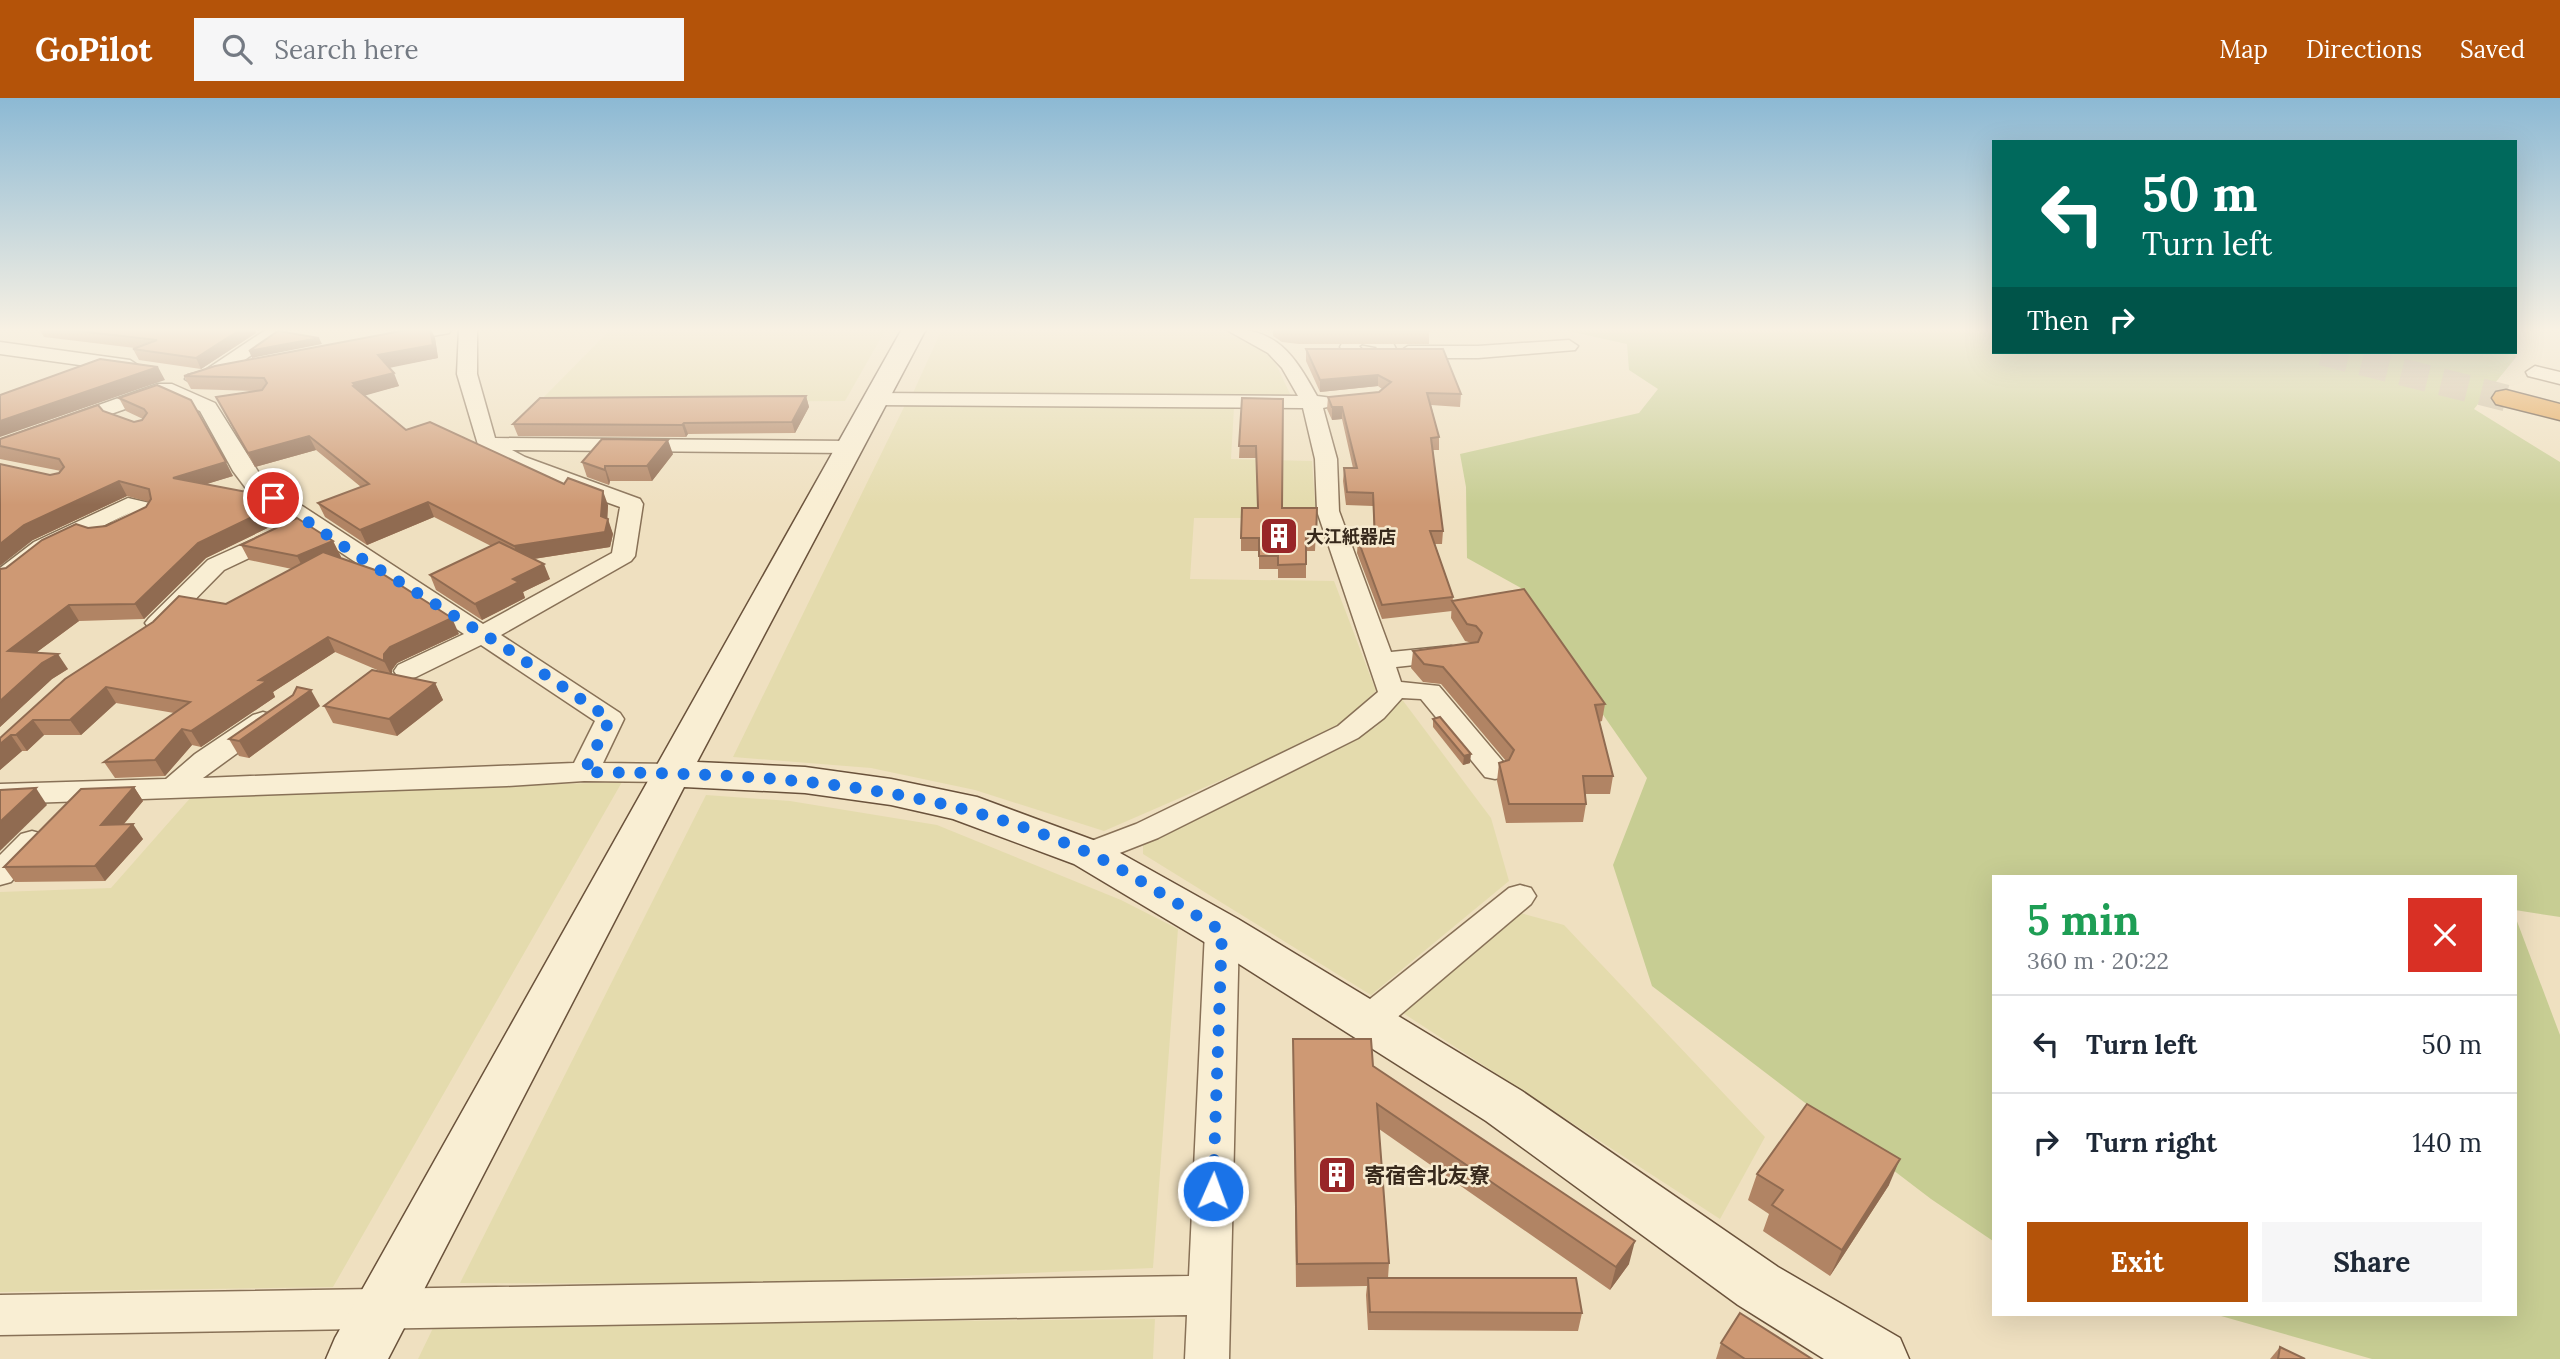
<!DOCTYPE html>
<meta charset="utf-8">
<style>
body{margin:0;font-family:Lora,"Noto Sans JP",serif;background:#f6f6f7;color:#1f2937;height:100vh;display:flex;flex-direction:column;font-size:26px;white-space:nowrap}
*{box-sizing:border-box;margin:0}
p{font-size:23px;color:#747a83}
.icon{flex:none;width:38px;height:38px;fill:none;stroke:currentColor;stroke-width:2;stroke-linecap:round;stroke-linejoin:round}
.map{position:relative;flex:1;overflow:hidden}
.sheet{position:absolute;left:1992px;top:777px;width:525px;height:441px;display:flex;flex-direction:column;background:#fff;border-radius:0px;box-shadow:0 7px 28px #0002}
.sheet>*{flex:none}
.guide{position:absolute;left:1992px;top:42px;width:525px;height:214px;border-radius:0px;box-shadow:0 7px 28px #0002;background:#00695c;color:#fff;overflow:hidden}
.pin{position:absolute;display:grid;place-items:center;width:60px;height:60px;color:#fff;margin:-30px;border:4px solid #fff;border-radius:50%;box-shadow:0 2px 7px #0007}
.me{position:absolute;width:77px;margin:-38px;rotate:2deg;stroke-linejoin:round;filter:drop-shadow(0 0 5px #0008)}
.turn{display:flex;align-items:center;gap:24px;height:147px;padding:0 35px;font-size:32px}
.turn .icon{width:91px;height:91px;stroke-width:2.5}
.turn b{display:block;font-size:49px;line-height:60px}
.then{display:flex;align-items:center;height:66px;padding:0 35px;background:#0003;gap:14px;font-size:26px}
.round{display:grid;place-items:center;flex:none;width:74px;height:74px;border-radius:0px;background:#f6f6f7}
.overview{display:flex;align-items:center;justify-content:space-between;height:119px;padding:0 35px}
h1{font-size:42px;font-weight:800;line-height:52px;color:#1e9e55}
.cta{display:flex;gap:14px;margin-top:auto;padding:14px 35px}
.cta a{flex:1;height:80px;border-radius:0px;background:#b45309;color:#fff;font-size:28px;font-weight:800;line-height:80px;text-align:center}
.cta a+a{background:#f6f6f7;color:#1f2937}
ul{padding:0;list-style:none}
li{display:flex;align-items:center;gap:21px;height:98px;padding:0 35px;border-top:2px solid #e0e1e3}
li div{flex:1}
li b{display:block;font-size:26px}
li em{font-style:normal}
header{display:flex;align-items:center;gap:42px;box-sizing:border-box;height:98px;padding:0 35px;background:#b45309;color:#fff}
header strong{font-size:33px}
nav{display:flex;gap:38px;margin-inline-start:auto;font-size:24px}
.search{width:490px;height:63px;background:#f6f6f7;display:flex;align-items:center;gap:18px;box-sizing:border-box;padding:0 24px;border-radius:0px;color:#747a83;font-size:26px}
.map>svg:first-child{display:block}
.farmland{fill:#e4dbad}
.green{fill:#c7cd93}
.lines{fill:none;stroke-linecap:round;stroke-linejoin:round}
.highway-tunnel{stroke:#cabb9f;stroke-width:27;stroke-dasharray:27 14;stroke-linecap:butt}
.street-casing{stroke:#887157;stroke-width:3}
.secondary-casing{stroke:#6a523b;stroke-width:3}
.highway-casing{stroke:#553f2c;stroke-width:3}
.street{fill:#f9eed3;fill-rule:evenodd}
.secondary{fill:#f9eed3;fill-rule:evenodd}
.highway{fill:#e19f4d;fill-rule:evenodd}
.wall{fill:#b18464}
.shaded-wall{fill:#906b51}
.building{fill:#ce9974;stroke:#906b51;stroke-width:2}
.route{stroke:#1a73e8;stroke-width:12;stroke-dasharray:0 21.6}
.labels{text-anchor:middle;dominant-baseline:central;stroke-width:5;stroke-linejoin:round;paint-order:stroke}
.poi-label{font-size:18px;font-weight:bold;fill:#37291c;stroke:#f6eacf;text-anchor:start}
.near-poi-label{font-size:21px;font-weight:bold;fill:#37291c;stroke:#f6eacf;text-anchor:start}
</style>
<header>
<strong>GoPilot</strong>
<div class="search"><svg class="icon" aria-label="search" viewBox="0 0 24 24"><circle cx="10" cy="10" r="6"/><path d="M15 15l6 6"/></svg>Search here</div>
<nav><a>Map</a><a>Directions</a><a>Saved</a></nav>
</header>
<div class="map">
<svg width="2560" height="1261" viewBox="0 0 2560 1261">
<rect width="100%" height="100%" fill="#efe0c0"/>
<g class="farmland">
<polygon points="611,231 886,231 845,303 538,305"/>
<polygon points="942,231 1218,231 1256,248 1274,262 1292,300 912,297"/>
<polygon points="905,307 1234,309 1231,361 1312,363 1316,420 1194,420 1190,481 1334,483 1376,593 1343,624 1242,673 1104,733 975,692 871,670 733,659"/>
<polygon points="1401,600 1491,720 1509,783 1371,897 1143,756 1143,746 1376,629"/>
<polygon points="622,684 333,1189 0,1194 0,794 111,790 192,698"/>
<polygon points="706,697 790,703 937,727 1121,802 1178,831 1153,1170 762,1186 460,1185"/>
<polygon points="1517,814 1564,827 1765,1039 1720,1121 1403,915"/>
<polygon points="1155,1221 1153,1261 418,1261 434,1228"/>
</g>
<g class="green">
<polygon points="1559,231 1993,231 1993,254 2511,254 2517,258 2474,311 2560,364 2560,819 2515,812 2515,779 1993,779 1993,1143 1931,1101 1652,888 1613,767 1647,680 1572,572 1521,490 1467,460 1466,389 1460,356 1639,315 1658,291 1629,272 1627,246"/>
<polygon points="2515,818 2560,937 2560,1261 2372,1261 2214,1216 2515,1216"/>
</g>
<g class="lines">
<polyline class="highway-tunnel" points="2322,254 2506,300"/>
<defs>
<g id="street">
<polygon points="267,231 288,231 218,281 195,287 185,281 188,277 204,273"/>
<polygon points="415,231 452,231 449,235 394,245 385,240 388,236"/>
<polygon points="459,231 477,231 477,276 495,340 850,343 857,345 860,349 857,353 850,355 512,352 525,359 640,401 643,406 635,458 631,463 501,537 620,615 624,621 603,665 671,666 681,668 686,675 681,682 671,684 584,683 507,688 0,706 0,686 166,681 195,656 253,617 263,614 273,617 277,623 273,629 203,680 574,665 595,623 481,547 416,579 407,581 398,579 394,573 398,567 464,536 248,393 233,373 200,313 165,297 0,355 0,342 158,286 172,286 215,305 264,383 483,526 612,455 620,409 509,369 479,350 457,276"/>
<path d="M1225,231C1277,229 1294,257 1317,298L1332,300L1335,304L1332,308L1323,310L1337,361L1339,413L1391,554L1451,548L1460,550L1464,556L1460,562L1396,569L1401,584L1439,588L1510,672L1505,679L1495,681L1485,679L1421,601L1402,600L1384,620L1358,640L1158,740L1089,767L1078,764L1073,756L1078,748L1136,726L1338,628L1378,594L1317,413L1315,361L1303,310L876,307L866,301L876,295L1298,298L1282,270L1268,255Z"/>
<path d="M1369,235L1392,243L1396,251C1391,259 1384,261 1374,259L1372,255L1377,249L1362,246L1359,248L1365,255L1356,261L1349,259L1340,249L1345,240Z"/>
<polygon points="1569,242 1578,248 1575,252 1478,260 1408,260 1399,254 1408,248 1478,248"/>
<polygon points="0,244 130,262 139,268 130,274 0,256"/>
<polygon points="2535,268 2560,274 2560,286 2528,278 2526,274"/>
<path d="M128,400L154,406L156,416C148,428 126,437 112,434L109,429L112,424L131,414L50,454L14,483L0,485V470L34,444Z"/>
<polygon points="279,430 287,432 291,437 287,442 224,472 167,530 158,533 149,530 145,525 149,520 208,462"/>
<polygon points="32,733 43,736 47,743 11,784 0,787 0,757 21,736"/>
<polygon points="1520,787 1531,790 1536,798 1531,806 1381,933 1368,937 1355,933 1350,923 1355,913 1509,790"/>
<polygon points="1222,821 1234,824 1239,833 1229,1261 1185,1261 1187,1217 0,1237 0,1197 1189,1178 1205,833 1210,824"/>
</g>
<polygon id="secondary" points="902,231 926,231 697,664 805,669 891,681 977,699 1104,746 1238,821 1522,993 1778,1169 1900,1240 1909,1261 1824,1261 1738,1207 1486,1023 1206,845 1074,766 953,721 891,707 805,695 684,689 388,1261 326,1261 335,1240"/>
<polygon id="highway" points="2506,292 2560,306 2560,322 2496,306 2492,300 2496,294"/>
</defs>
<use href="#street" class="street-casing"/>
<use href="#secondary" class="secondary-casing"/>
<use href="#highway" class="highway-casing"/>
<use href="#street" class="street"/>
<use href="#secondary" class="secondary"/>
<use href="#highway" class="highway"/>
</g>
<g class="wall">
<polygon points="39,231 254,231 256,235 201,271 139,262 133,251 135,250 44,239"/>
<polygon points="1273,231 1428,231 1429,233 1429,246 1299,246 1282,244 1273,238"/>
<polygon points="435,240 438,260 389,269 399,288 364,297 406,332 608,407 607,421 613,436 610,449 534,461 550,481 523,494 525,500 482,522 436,492 430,477 491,448 434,419 367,447 325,419 318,405 361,389 316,352 255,369 216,299 255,293 191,291 184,278"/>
<polygon points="1306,251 1461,296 1460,309 1431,307 1439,339 1439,352 1433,352 1443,433 1442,446 1435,446 1453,499 1452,513 1382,521 1357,455 1358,442 1374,441 1373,408 1346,407 1343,383 1344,370 1353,370 1342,321 1332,322 1327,311 1328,299 1379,294 1382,291 1378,288 1320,294 1306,263"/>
<polygon points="157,287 233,378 206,386 284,422 206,460 144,521 79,523 37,554 68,571 52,581 0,629 0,471 6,470 88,430 106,428 146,409 149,404 127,398 33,442 50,377 59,375 61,373 0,361 0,341 103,313 134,324 142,322 143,321 126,313 119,300"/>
<polygon points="806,298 809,309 795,335 688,336 686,339 518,338 513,326"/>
<polygon points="1242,300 1282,410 1317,410 1315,453 1306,453 1306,480 1278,480 1278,471 1259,471 1259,453 1241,453 1241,440 1258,410 1256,360 1239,360"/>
<polygon points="673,356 652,383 610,383 609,387 587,379 582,364"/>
<polygon points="333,443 341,459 339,460 459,536 397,565 392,572 392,576 435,585 443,602 397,638 333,625 324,608 382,574 335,554 273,594 275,599 201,649 192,647 165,678 115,680 104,664 174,615 116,605 81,637 44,637 27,653 22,653 0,672 0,640 226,506 292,471 249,462 241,447"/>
<polygon points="1452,503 1605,606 1602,623 1599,624 1613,678 1610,696 1585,696 1586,706 1583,724 1506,725 1497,683 1499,665 1506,663 1441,586 1423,584 1411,570 1413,553 1472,545 1465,543 1451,520"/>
<polygon points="320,608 249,660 239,658 229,641"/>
<polygon points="1433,621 1470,665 1463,667 1433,629"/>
<polygon points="134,689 143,703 124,726 143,741 105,783 15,784 4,769"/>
<polygon points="1293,941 1373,968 1629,1166 1610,1192 1379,1031 1389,1165 1388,1180 1582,1215 1578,1233 1368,1232 1366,1197 1367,1188 1296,1189"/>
<polygon points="1757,1076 1889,1087 1830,1178 1763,1133 1769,1116 1748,1102"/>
<polygon points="1721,1245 1812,1261 1716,1261"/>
<polygon points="2280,1249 2305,1261 2270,1261"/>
</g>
<g class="shaded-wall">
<polygon points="241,231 254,231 256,235 201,271 196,260"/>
<polygon points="431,231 435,240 438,260 384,271 378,257"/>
<polygon points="319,240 322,246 252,260 249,253"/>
<polygon points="158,269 165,282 0,339 0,323"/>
<polygon points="394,275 399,288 360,299 353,288 353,285"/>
<polygon points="1378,277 1378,288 1320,294 1320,282"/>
<polygon points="806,298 809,309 795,335 792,324"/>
<polygon points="1332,309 1342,309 1342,321 1332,322"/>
<polygon points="684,325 688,336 686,339 682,327"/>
<polygon points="309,338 316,352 255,369 248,355"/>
<polygon points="668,342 673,356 652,383 647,368"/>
<polygon points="226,364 233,378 181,394 173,380"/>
<polygon points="605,368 610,383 609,387 605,372"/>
<polygon points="119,383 127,398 33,442 0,468 0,446 24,427"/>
<polygon points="603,393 608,407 607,427 608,421 613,436 610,449 520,463 514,448 601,418"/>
<polygon points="428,404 434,419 367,447 360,432"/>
<polygon points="277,407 284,422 206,460 144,521 135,506 198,445"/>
<polygon points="333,443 341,459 305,474 297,458"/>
<polygon points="544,466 550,481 523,494 525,500 482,522 475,506 513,481"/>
<polygon points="69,507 79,523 18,568 8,553"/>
<polygon points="452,520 459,536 397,565 392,572 392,579 384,563 384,556 390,549"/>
<polygon points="328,539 335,554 273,594 275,599 201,649 191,633 259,582"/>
<polygon points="58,556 68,571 52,581 0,629 0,603 42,565"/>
<polygon points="435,585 443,602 397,638 389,621"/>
<polygon points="106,589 116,605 81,637 70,622"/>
<polygon points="311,592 320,608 249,660 239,643"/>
<polygon points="33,622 44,637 27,653 16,637"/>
<polygon points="182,631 192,647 165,678 155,662"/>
<polygon points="11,637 22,653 0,672 0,646"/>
<polygon points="1471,656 1470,665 1463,667 1464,658"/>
<polygon points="134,689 143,703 111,741 101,727"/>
<polygon points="36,690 47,707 0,753 0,724"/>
<polygon points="133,726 143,741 105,783 95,768"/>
<polygon points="1900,1061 1889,1087 1830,1178 1842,1152"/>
<polygon points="1635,1143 1629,1166 1610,1192 1616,1169"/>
</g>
<g class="building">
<polygon points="62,231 241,231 196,260 133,251 157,242"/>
<polygon points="412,231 430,231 433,247 378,257 394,275 353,285 355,287 353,288 406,332 430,324 564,386 568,380 603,393 601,418 608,421 605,434 514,448 428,404 360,432 318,405 369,386 309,338 248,355 216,299 262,292 267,285 264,280 184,278 215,268"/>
<polygon points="1281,231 1428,231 1429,233 1299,233"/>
<polygon points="278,233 319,240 249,253"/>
<polygon points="1306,251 1443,251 1461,296 1427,295 1439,339 1431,340 1443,433 1430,433 1453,499 1382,507 1358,442 1375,441 1373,395 1347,394 1344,370 1357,370 1342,309 1332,309 1328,299 1379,294 1391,284 1378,277 1320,282"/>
<polygon points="100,261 158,269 0,323 0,297"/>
<polygon points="157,287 191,302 226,364 173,380 262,397 277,407 198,445 135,506 69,507 8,553 58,556 42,565 0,603 0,471 6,470 42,442 76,426 88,430 106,428 146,409 151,401 149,391 119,383 24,427 0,446 0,366 50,377 59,375 64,369 59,361 0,348 0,341 98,307 103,313 134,324 142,322 147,315 144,311 119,300"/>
<polygon points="806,298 792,324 684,325 682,327 513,326 540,300"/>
<polygon points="1242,300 1283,301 1282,410 1317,410 1316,440 1306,440 1306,466 1278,467 1278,458 1259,458 1259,440 1241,440 1242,410 1258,410 1256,348 1239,348"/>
<polygon points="602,341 668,342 647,368 605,368 605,372 582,364"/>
<polygon points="297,420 333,443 297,458 241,447"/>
<polygon points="499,444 544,466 513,481 519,484 475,506 430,477"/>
<polygon points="323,454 378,473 452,520 390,549 384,556 384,563 328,539 259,582 267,583 191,633 182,631 155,662 104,664 190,604 106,589 70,622 33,622 16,637 11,637 0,646 0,640 65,581 153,524 179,498 226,506"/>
<polygon points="1524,491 1605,606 1595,607 1613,678 1583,678 1586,706 1509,706 1499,665 1509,662 1514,652 1443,569 1424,566 1413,553 1478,544 1482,535 1476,528 1467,526 1452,503"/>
<polygon points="372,572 435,585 389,621 324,608"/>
<polygon points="297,589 311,592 239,643 229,641 293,597"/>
<polygon points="1440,619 1471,656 1464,658 1433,621"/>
<polygon points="134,689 101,727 133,726 95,768 4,769 81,691"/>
<polygon points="36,690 0,724 0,692"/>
<polygon points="1293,941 1371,941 1373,968 1635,1143 1616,1169 1377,1006 1389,1165 1297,1166"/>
<polygon points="1807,1006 1900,1061 1842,1152 1772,1107 1783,1092 1757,1076"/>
<polygon points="1368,1180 1576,1180 1582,1215 1370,1214"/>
<polygon points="1740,1215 1812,1261 1745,1261 1721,1245"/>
<polygon points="2280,1249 2305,1261 2278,1261"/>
</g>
<linearGradient id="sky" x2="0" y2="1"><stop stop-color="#8cb9d4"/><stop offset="0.57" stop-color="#f8f1e3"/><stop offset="1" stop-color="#f8f1e3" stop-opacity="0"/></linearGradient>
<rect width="2560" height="407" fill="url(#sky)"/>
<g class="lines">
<path class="route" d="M273,400L361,460L506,550L610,621L584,674C760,676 925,682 1089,755C1132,775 1180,808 1222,833L1213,1093"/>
</g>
<defs>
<symbol id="building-square" viewBox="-11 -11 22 22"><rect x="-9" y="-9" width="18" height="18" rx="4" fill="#982628" stroke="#f6eacf"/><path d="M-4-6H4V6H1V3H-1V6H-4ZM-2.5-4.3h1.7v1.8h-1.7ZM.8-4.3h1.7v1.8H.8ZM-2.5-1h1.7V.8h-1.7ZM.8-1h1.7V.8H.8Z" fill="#fff"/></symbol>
</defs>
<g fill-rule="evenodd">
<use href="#building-square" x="1257" y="416" width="44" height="44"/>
<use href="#building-square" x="1315" y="1055" width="44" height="44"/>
</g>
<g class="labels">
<g class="poi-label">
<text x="1306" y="438">大江紙器店</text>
</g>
<g class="near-poi-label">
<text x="1364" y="1077">寄宿舎北友寮</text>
</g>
</g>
</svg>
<div class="pin" style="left:273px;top:400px;background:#d93025"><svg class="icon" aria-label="arrive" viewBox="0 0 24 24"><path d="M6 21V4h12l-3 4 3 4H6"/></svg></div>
<svg class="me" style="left:1213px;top:1093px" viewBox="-20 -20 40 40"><circle r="17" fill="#1a73e8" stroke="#fff" stroke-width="3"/><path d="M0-11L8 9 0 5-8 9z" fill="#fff"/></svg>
<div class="guide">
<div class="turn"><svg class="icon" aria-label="left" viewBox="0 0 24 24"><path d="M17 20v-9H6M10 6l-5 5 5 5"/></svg><div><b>50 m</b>Turn left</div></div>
<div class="then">Then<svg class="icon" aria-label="right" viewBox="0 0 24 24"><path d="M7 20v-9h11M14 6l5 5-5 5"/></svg></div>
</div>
<section class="sheet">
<div class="overview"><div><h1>5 min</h1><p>360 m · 20:22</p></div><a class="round" style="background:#d93025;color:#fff"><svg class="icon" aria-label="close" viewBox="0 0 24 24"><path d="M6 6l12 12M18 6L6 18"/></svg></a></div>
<ul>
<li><svg class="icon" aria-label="left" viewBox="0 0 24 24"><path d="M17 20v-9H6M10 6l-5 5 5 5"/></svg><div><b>Turn left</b></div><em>50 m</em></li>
<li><svg class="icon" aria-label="right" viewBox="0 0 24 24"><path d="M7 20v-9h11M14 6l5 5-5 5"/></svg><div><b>Turn right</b></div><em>140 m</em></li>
</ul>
<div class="cta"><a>Exit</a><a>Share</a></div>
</section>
</div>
